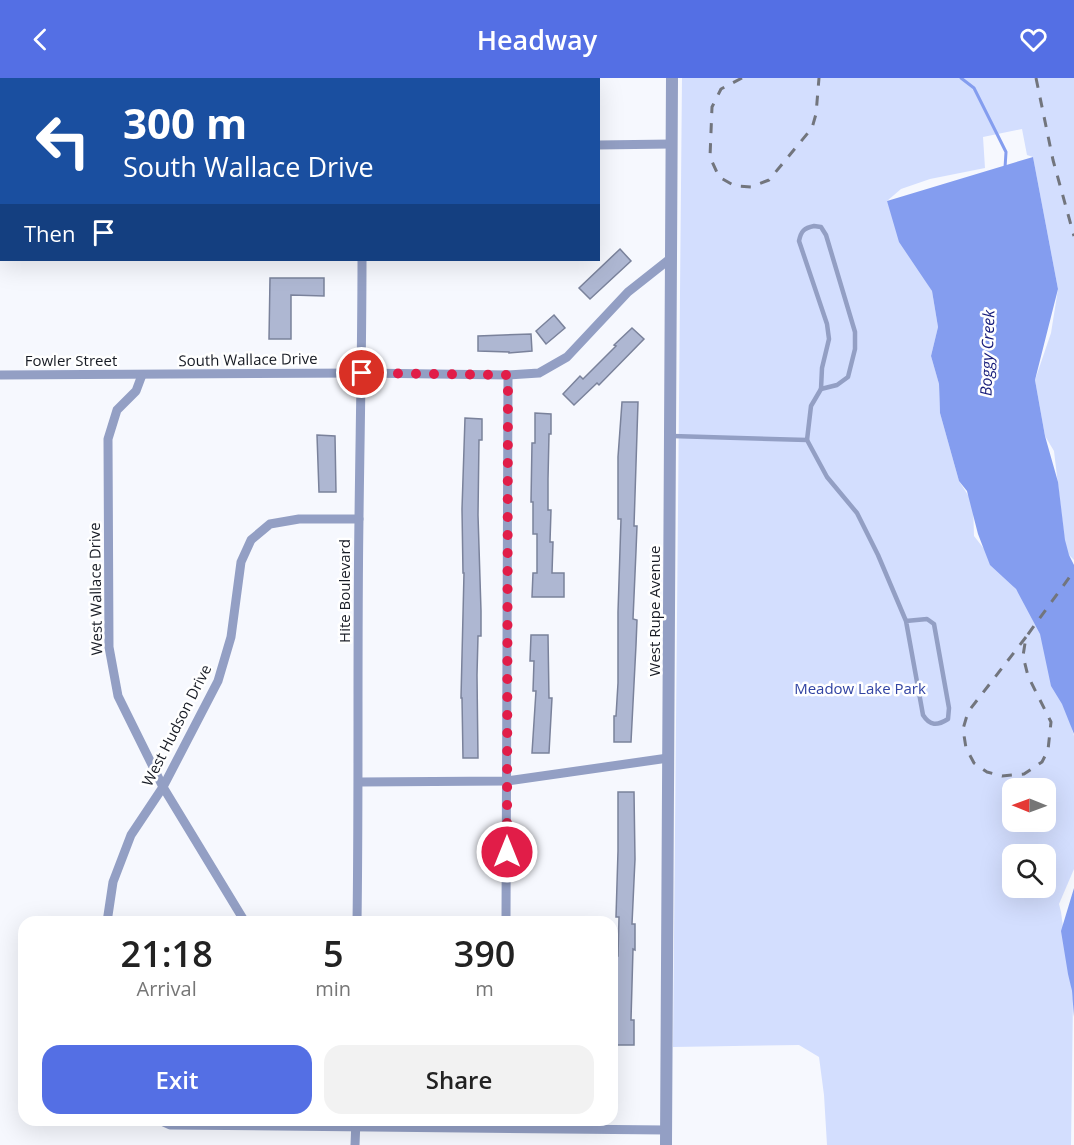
<!DOCTYPE html>
<style>
body{margin:0;font-family:"Open Sans",sans-serif;background:#f2f2f2;color:#222;height:100vh;display:flex;flex-direction:column;font-size:22px;white-space:nowrap}
*{box-sizing:border-box;margin:0}
p{font-size:20px;color:#767676}
.icon{flex:none;width:33px;height:33px;fill:none;stroke:currentColor;stroke-width:2;stroke-linecap:round;stroke-linejoin:round}
.map{position:relative;flex:1;overflow:hidden}
.details{position:absolute;left:18px;top:838px;width:600px;height:210px;display:flex;flex-direction:column;background:#fff;border-radius:18px;box-shadow:0 6px 24px #0002}
.details>*{flex:none}
.banner{position:absolute;left:0px;top:0px;width:600px;height:183px;box-shadow:0 6px 24px #0002;background:#1a4fa0;color:#fff;overflow:hidden}
.needle{width:39px;rotate:271deg}
.tools{position:absolute;left:1002px;top:700px;display:grid;gap:12px}
.tools a{display:grid;place-items:center;width:54px;height:54px;border-radius:12px;background:#fff;box-shadow:0 6px 24px #0002;font-size:30px}
.pin{position:absolute;display:grid;place-items:center;width:51px;height:51px;color:#fff;margin:-26px;border:3px solid #fff;border-radius:50%;box-shadow:0 2px 6px #0007}
.me{position:absolute;width:66px;margin:-33px;rotate:0deg;stroke-linejoin:round;filter:drop-shadow(0 0 4px #0008)}
.turn{display:flex;align-items:center;gap:21px;height:126px;padding:0 24px;font-size:27px}
.turn .icon{width:78px;height:78px;stroke-width:2.5}
.turn b{display:block;font-size:42px;line-height:51px}
.then{display:flex;align-items:center;height:57px;padding:0 24px;background:#0003;gap:12px;font-size:22px}
.eta{display:flex;justify-content:space-evenly;align-items:center;height:102px;text-align:center}
.eta b{font-size:36px;font-weight:600;line-height:42px}
.cta{display:flex;gap:12px;margin-top:auto;padding:12px 24px}
.cta a{flex:1;height:69px;border-radius:18px;background:#546fe4;color:#fff;font-size:24px;font-weight:600;line-height:69px;text-align:center}
.cta a+a{background:#f2f2f2;color:#222}
header{display:flex;justify-content:space-between;align-items:center;height:78px;padding:0 24px;background:#546fe4;color:#fff;font-size:27px;font-weight:600}
.map>svg:first-child{display:block}
.green{fill:#d3defe;fill-rule:evenodd}
.water{fill:#849def}
.lines{fill:none;stroke-linecap:round;stroke-linejoin:round}
.stream{stroke:#849def;stroke-width:3}
.building{fill:#aeb7d2;stroke:#7a829b;stroke-width:1.5}
.service{stroke:#939fc4;stroke-width:4.5}
.minor{stroke:#939fc4;stroke-width:9}
.tertiary{stroke:#939fc4;stroke-width:12}
.rail{stroke:#72757d;stroke-width:3;stroke-dasharray:10 10;stroke-linecap:butt}
.route{stroke:#e11d48;stroke-width:10;stroke-dasharray:0 18}
.labels{text-anchor:middle;dominant-baseline:central;stroke-width:5;stroke-linejoin:round;paint-order:stroke}
.street-label{font-size:15px;fill:#171b24;stroke:#fff}
.park-label{font-size:15px;fill:#3244a3;stroke:#fff}
.water-label{font-size:16px;font-style:italic;fill:#161c7a;stroke:#fff}
</style>
<header><svg class="icon" aria-label="back" viewBox="0 0 24 24"><path d="M15 5l-7 7 7 7"/></svg>Headway<svg class="icon" aria-label="heart" viewBox="0 0 24 24"><path d="M12 20l-8-8c-3-5 5-10 8-4 3-6 11-1 8 4z"/></svg></header>
<div class="map">
<svg width="1074" height="1067" viewBox="0 0 1074 1067">
<rect width="100%" height="100%" fill="#f6f8fe"/>
<path class="green" d="M682,0H1074V482L1066,474L1054,373L1045,358L1035,302L1051,255L1058,211L1033,79L1027,77L1022,51L983,59L985,90L930,101L901,111L887,123L913,181L932,213L938,249L931,278L939,306L940,335L959,403L973,425L974,458L1033,533L1060,607L1074,658V791L1059,826L1061,834L1073,921L1071,1067H827L824,1017L819,979L799,967L673,969ZM1012,711H1046V744H1012ZM1012,777H1046V810H1012Z"/>
<g class="water">
<polygon points="1033,79 1058,211 1035,302 1045,358 1058,404 1065,462 1069,477 1074,487 1074,656 1062,626 1051,608 1040,556 1016,511 990,487 978,456 967,413 959,403 940,335 939,306 931,278 938,249 932,213 899,164 887,123"/>
<polygon points="1074,810 1074,939 1072,913 1068,896 1061,853"/>
</g>
<g class="lines">
<polyline class="stream" points="961,0 974,10 1006,74 1005,90"/>
</g>
<g class="building">
<polygon points="620,171 631,183 590,221 579,210"/>
<polygon points="270,200 324,200 324,218 291,217 291,261 269,261"/>
<polygon points="554,237 565,250 546,266 536,253"/>
<polygon points="632,250 644,261 599,307 597,305 574,327 563,316 580,298 583,301 616,268 614,267"/>
<polygon points="531,256 532,273 509,275 509,274 478,273 478,258"/>
<polygon points="622,324 638,324 634,448 637,448 636,473 633,541 637,542 636,567 631,664 614,664 614,638 616,638 618,605 618,534 621,441 618,441 618,379"/>
<polygon points="535,335 551,336 551,356 549,356 548,401 548,432 551,432 550,464 553,464 552,495 564,495 564,519 532,519 533,495 537,495 537,456 533,456 533,424 531,424 532,365 535,365"/>
<polygon points="465,340 482,341 482,362 479,362 478,437 481,533 481,558 478,558 477,597 478,680 463,680 462,620 461,620 464,495 463,495 462,431"/>
<polygon points="317,357 335,358 336,414 319,414"/>
<polygon points="531,557 548,557 549,620 552,620 549,675 532,675 536,613 533,613 534,583 530,583"/>
<polygon points="618,714 634,714 635,781 632,846 635,846 635,872 633,871 631,942 634,942 634,967 617,967 617,934 615,934 615,878 618,878 619,839 616,839 618,773"/>
</g>
<g class="lines">
<g class="service">
<path d="M814,148L821,149L826,157L855,254V271L848,299L837,307L821,311L822,290L829,261L827,246L799,163C801,153 804,150 814,148Z"/>
<path d="M672,358L807,362L827,399L857,435L878,477L906,543L923,637C930,648 937,648 948,641L949,630L934,546L927,541L906,543"/>
<polyline points="807,362 811,328 821,311"/>
</g>
<g class="minor">
<polyline points="363,2 363,0"/>
<polyline points="598,67 671,66"/>
<polyline points="0,149 2,149"/>
<polyline points="0,297 362,295 508,297 539,295 567,279 628,214 671,180"/>
<polyline points="142,297 136,313 117,332 108,361 109,569 118,618 163,709 245,844"/>
<polyline points="360,704 507,703 668,680"/>
<polyline points="107,844 113,804 131,757 163,709 218,603 231,559 241,484 251,462 270,446 299,441 359,441"/>
<path d="M357,844C359,710 357,575 359,440C360,354 362,268 362,182"/>
<polyline points="506,844 508,297"/>
<polyline points="159,1042 170,1047 666,1052"/>
<polyline points="355,1067 356,1042"/>
</g>
<polyline class="tertiary" points="666,1067 672,0"/>
<g class="rail">
<polyline points="742,0 721,11 712,29 710,79 719,99 735,108 751,109 769,102 812,50 816,36 819,0"/>
<polyline points="1036,0 1053,82 1074,158"/>
<polyline points="1026,559 968,634 963,651 966,670 974,685 987,694 1002,698 1024,696 1042,684 1048,672 1051,644 1028,598 1023,578 1026,559 1074,493"/>
</g>
</g>
<g class="lines">
<polyline class="route" points="362,295 508,297 507,774"/>
</g>
<g class="labels">
<g class="street-label">
<text transform="translate(248 281) rotate(-1)">South Wallace Drive</text>
<text x="71" y="282">Fowler Street</text>
<text transform="translate(95 511) rotate(-91)">West Wallace Drive</text>
<text transform="translate(344 513) rotate(-90)">Hite Boulevard</text>
<text transform="translate(654 533) rotate(-90)">West Rupe Avenue</text>
<text transform="translate(176 647) rotate(-63)">West Hudson Drive</text>
</g>
<g class="park-label">
<text x="860" y="610">Meadow Lake Park</text>
</g>
<g class="water-label">
<text transform="translate(987 275) rotate(-88)">Boggy Creek</text>
</g>
</g>
</svg>
<div class="tools">
<a><svg class="needle" viewBox="-14 -14 28 28"><path d="M0-13l5 13h-10z" fill="#e53935"/><path d="M0 13l5-13h-10z" fill="#767676"/></svg></a>
<a><svg class="icon" aria-label="search" viewBox="0 0 24 24"><circle cx="10" cy="10" r="6"/><path d="M15 15l6 6"/></svg></a>
</div>
<div class="pin" style="left:362px;top:295px;background:#d93025"><svg class="icon" aria-label="arrive" viewBox="0 0 24 24"><path d="M6 21V4h12l-3 4 3 4H6"/></svg></div>
<svg class="me" style="left:507px;top:774px" viewBox="-20 -20 40 40"><circle r="17" fill="#e11d48" stroke="#fff" stroke-width="3"/><path d="M0-11L8 9 0 5-8 9z" fill="#fff"/></svg>
<div class="banner">
<div class="turn"><svg class="icon" aria-label="left" viewBox="0 0 24 24"><path d="M17 20v-9H6M10 6l-5 5 5 5"/></svg><div><b>300 m</b>South Wallace Drive</div></div>
<div class="then">Then<svg class="icon" aria-label="arrive" viewBox="0 0 24 24"><path d="M6 21V4h12l-3 4 3 4H6"/></svg></div>
</div>
<section class="details">
<div class="eta">
<div><b>21:18</b><p>Arrival</p></div>
<div><b>5</b><p>min</p></div>
<div><b>390</b><p>m</p></div>
</div>
<div class="cta"><a>Exit</a><a>Share</a></div>
</section>
</div>
